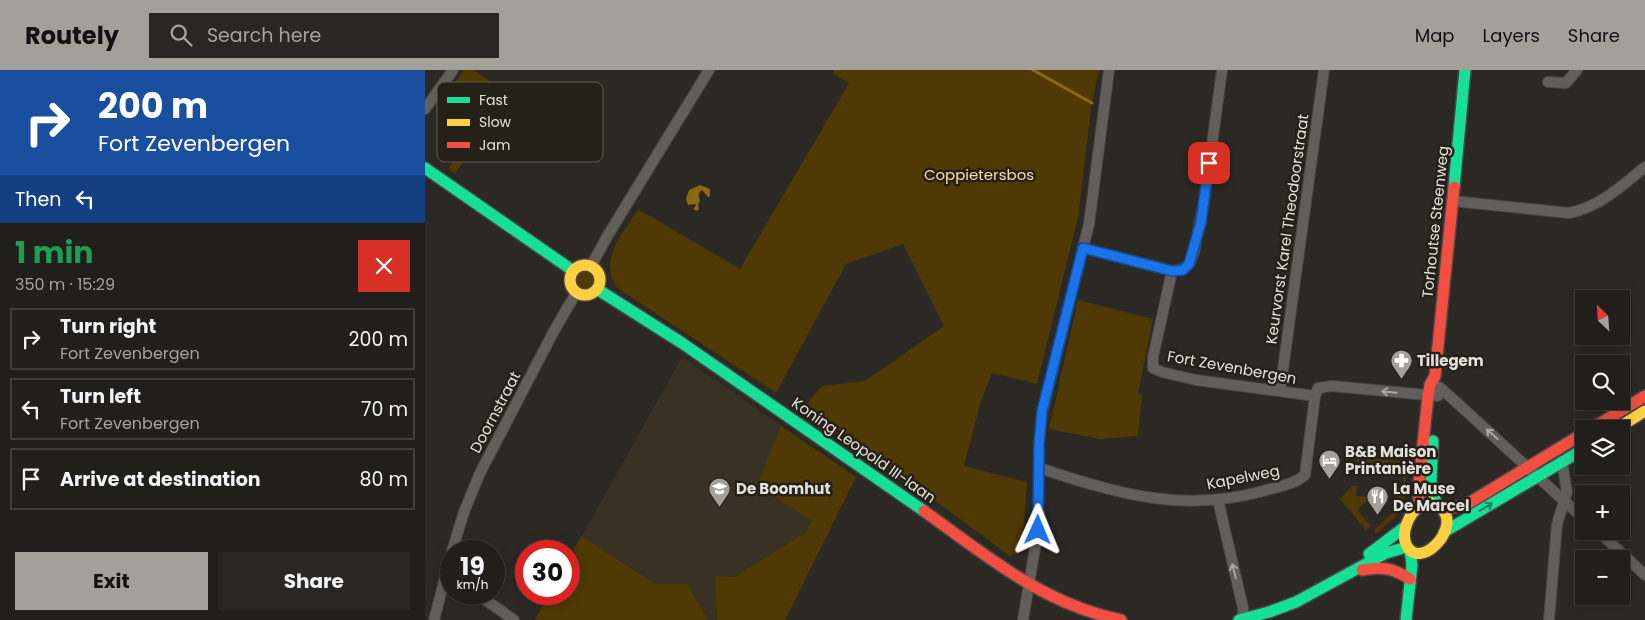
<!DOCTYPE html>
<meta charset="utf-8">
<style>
body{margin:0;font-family:Poppins,sans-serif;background:#292724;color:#f1f3f6;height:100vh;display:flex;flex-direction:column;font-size:19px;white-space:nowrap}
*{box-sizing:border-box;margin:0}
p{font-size:16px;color:#a2a2a3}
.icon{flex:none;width:28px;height:28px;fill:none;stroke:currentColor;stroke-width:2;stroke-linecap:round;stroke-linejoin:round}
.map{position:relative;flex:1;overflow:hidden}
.details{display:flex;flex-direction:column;background:#211f1b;width:425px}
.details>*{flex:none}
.hud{background:#1a4fa0;color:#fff;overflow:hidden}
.needle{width:32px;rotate:335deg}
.tools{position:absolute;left:1150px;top:220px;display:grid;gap:10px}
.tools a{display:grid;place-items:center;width:55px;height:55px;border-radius:0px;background:#211f1b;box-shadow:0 2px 12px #0003,0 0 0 1px #3e3d3a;font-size:25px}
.speed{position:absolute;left:15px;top:470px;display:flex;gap:10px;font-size:25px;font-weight:700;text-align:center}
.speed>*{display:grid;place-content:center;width:65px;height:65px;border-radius:50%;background:#211f1b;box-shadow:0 2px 12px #0003,0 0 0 1px #3e3d3a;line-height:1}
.speed small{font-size:12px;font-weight:400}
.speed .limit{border:8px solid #d22;background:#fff;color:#111}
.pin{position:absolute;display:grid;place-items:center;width:42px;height:42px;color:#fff;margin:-21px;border-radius:10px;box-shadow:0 2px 8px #0006}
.me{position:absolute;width:55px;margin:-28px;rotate:1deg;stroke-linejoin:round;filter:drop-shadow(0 0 4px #0008)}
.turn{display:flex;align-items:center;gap:18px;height:105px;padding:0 15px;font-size:22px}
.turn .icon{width:65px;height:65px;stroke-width:2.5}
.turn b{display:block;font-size:35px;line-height:42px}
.then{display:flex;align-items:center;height:48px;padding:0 15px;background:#0003;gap:10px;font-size:19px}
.round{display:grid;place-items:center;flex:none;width:52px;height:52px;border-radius:0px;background:#292724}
.overview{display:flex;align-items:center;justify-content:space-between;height:85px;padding:0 15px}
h1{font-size:30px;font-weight:700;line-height:38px;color:#1e9e55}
.button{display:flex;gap:10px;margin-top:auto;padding:10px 15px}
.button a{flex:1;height:58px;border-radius:0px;background:#a3a09a;color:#111;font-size:20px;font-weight:700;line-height:58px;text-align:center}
.button a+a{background:#292724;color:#f1f3f6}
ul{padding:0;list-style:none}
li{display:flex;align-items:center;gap:15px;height:62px;margin:0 10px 8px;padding:0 5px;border:2px solid #3e3d3a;border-radius:0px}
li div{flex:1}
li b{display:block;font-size:19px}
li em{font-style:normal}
header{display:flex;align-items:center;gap:30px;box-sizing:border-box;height:70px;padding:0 25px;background:#a3a09a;color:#111}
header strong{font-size:24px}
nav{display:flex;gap:28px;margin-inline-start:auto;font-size:18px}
.search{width:350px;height:45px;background:#292724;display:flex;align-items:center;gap:12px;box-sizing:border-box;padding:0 18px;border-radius:0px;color:#a2a2a3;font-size:19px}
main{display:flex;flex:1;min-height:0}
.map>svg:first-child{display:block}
.built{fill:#393123}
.green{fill:#4f3905}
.water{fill:#8c6715}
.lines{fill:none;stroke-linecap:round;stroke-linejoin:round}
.stream{stroke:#8c6715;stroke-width:3}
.street-casing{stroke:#494743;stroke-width:12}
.fast-casing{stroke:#494743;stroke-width:14}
.slow-casing{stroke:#494743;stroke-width:14}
.jam-casing{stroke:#494743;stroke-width:14}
.street{stroke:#625f5b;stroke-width:10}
.fast{stroke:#16e098;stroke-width:11}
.slow{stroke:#ffcf43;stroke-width:11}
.jam{stroke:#f24e42;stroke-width:11}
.oneway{stroke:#a9a6a1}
.oneway2{stroke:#1e8058}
.route-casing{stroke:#114b97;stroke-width:12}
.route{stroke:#1a73e8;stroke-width:9}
.labels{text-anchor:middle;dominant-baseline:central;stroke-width:5;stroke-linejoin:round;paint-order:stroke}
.park-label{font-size:15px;fill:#fddba1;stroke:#262118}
.street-label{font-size:15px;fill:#e3e0da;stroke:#262118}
.poi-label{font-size:15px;font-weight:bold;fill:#e3e0da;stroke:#262118;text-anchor:start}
.key{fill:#262118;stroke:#5f5a52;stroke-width:1}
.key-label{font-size:14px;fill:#e3e0da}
</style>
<header>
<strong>Routely</strong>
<div class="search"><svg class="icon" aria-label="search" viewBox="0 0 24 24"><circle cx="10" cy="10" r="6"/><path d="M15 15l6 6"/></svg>Search here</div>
<nav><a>Map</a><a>Layers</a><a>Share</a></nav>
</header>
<main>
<section class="details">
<div class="hud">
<div class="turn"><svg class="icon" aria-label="right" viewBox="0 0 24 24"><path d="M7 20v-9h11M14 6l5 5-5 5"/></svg><div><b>200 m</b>Fort Zevenbergen</div></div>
<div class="then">Then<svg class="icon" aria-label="left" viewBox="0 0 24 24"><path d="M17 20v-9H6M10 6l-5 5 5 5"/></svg></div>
</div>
<div class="overview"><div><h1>1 min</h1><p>350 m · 15:29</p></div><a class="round" style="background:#d93025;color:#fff"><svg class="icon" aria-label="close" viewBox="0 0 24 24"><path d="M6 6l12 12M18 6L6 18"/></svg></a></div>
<ul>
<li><svg class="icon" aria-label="right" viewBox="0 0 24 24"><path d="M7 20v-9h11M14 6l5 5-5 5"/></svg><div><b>Turn right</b><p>Fort Zevenbergen</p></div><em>200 m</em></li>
<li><svg class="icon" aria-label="left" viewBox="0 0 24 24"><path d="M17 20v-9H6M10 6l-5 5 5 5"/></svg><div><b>Turn left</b><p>Fort Zevenbergen</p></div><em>70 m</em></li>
<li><svg class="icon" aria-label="arrive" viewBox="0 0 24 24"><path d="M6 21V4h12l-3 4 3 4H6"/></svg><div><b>Arrive at destination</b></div><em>80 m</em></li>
</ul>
<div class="button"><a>Exit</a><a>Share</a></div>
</section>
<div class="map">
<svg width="1220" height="550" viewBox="0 0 1220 550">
<rect width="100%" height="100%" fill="#2c2924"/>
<polygon class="built" points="257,287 431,407 360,550 110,550 124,524 144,524 144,489"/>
<g class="green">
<polygon points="39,0 49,0 78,21 76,24 81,28 30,104 23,99 48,61 13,36"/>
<path d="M409,0H674L666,38L653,148L612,314L567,303L556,331L539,396L602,412L597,481L585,486L381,335L397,316L440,311L519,256L478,174L421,194L351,323L191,217C174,188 197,165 213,139L315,199L424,13L407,3Z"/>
<circle cx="160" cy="209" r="9"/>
<polygon points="653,230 728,249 713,324 717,325 713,366 675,369 624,359"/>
<polygon points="356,356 431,407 360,550 292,550 290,506 309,507 380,463 387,451 332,415"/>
<polygon points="932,387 982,392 980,414 978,414 978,395 932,394"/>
<polygon points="927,416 932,416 931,426 942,427 942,422 946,423 946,427 932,440 946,456 941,460 915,429"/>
<path d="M973,424H980C979,443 965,451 951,464L949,461L950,459L972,439Z"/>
<polygon points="156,466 230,514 262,514 283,550 110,550 124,524 144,524 144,489"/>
</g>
<path class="water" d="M275,115L285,119V126L283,127L277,120C272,123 274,127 275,131L273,134L274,139L272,141L268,139L271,136L270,134L263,135L261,129L264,120Z"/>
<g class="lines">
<polyline class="stream" points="608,0 667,33"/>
<defs>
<g id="street">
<polyline points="1123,12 1141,13 1152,0"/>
<polyline points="0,39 28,0"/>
<path d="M1027,131L1144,143C1175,137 1196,116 1220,97"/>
<polyline points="658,178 747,201 758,199 764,194 769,182 780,126 797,0"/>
<polyline points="166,196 183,165 284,0"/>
<polyline points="747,201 728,287 728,298 737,302 771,310 890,326"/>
<polyline points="1004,316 1014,317 1019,321 1159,449"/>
<polyline points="855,321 899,0"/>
<path d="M614,398C694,424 758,444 842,420C855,416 870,414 880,405L890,326L893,318L907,316L1013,326"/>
<polyline points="793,430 818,538 818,550"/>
<polyline points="1173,461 1220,505"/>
<polyline points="27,481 39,442 55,403 130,259 151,223"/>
<polyline points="52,524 89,550"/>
<polyline points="9,550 26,485"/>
<polyline points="598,550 613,460 614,374 617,343 664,154 684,0"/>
<polyline points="1124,550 1132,454 1142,422 1137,391"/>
</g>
<g id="fast">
<polyline points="0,98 147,200"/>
<polyline points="1029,117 1040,0"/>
<polyline points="172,219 257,273 499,441"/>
<polyline points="1008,371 1006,411 1011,434"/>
<polyline points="1019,462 1159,379"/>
<polyline points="944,484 981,456"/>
<polyline points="814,550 844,542 871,532 961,483 982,477"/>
<polyline points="981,550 987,495 985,480"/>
</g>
<g id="slow">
<circle cx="160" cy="210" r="15"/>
<polyline points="1191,359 1220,341"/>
<path d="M1006,433C1009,434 1014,436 1016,438C1038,458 993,503 981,474C976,462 984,443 995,436C998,434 1002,434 1006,433Z"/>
</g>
<g id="jam">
<polyline points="1166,359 1220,326"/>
<polyline points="994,437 994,412 1003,326 1005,315 1010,306 1029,117"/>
<polyline points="1018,438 1039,436 1159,363"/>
<path d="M499,441C562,486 618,534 696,550"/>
<path d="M937,500C956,496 968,498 985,509"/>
</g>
</defs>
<use href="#street" class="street-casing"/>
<use href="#fast" class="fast-casing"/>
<use href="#slow" class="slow-casing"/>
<use href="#jam" class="jam-casing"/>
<use href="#street" class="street"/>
<use href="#fast" class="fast"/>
<use href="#slow" class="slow"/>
<use href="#jam" class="jam"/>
</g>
<defs><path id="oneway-shaft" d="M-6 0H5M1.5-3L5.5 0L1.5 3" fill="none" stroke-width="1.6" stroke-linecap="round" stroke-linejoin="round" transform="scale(1.25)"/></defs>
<g class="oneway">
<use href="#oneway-shaft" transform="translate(964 322) rotate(-174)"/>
<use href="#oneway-shaft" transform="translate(1067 364) rotate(-138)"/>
<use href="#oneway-shaft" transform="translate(809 501) rotate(-104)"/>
</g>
<use class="oneway2" href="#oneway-shaft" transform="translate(1061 437) rotate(-31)"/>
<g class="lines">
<defs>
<polyline id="route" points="613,460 614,374 617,341 658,178 747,201 758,200 764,194 776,152 784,93"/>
</defs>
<use href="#route" class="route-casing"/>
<use href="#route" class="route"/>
</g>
<defs>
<symbol id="pharmacy-pin" viewBox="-11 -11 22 30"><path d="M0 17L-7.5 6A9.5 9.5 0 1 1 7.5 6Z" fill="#a3a09a" stroke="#262118"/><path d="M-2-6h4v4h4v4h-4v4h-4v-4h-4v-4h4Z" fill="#fff"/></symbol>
<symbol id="hotel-pin" viewBox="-11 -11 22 30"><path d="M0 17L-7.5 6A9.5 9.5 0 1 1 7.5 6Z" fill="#a3a09a" stroke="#262118"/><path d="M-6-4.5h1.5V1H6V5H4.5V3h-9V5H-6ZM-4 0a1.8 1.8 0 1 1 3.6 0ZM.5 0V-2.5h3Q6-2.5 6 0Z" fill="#fff"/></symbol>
<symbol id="school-pin" viewBox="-11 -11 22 30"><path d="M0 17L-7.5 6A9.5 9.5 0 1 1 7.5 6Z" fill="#a3a09a" stroke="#262118"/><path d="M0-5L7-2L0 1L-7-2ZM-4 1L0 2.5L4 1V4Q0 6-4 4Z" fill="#fff"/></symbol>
<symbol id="restaurant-pin" viewBox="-11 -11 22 30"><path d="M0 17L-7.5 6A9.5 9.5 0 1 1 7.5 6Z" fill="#a3a09a" stroke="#262118"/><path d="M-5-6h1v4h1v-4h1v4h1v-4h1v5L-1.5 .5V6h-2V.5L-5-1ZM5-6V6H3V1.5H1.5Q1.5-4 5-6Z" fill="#fff"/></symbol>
</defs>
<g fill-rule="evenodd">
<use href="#pharmacy-pin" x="964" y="278" width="25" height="34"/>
<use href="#hotel-pin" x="892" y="378" width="25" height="34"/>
<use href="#school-pin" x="282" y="406" width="25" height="34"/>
<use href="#restaurant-pin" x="940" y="414" width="25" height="34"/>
</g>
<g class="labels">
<g class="park-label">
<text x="554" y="104">Coppietersbos</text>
</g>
<g class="street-label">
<text transform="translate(1010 152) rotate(-84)">Torhoutse Steenweg</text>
<text transform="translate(862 159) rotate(-82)">Keurvorst Karel Theodoorstraat</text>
<text transform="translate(807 297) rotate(10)">Fort Zevenbergen</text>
<text transform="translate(70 342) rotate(-62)">Doornstraat</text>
<text transform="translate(439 380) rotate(35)">Koning Leopold III-laan</text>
<text transform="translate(818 407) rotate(-11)">Kapelweg</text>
</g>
<g class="poi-label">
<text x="992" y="290">Tillegem</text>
<text x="920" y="381">B&amp;B Maison<tspan x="920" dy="17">Printanière</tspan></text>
<text x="311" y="418">De Boomhut</text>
<text x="968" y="418">La Muse<tspan x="968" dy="17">De Marcel</tspan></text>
</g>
</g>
<rect x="12" y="12" width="166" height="80" rx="8" class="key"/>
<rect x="22" y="27" width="23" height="6" fill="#16e098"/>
<rect x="22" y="49" width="23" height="7" fill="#ffcf43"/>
<rect x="22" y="72" width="23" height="6" fill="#f24e42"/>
<g class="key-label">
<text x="54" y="35">Fast</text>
<text x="54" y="57">Slow</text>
<text x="54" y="80">Jam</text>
</g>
</svg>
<div class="tools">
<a><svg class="needle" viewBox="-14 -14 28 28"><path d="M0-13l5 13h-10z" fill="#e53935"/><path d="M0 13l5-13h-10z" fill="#a2a2a3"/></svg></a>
<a><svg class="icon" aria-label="search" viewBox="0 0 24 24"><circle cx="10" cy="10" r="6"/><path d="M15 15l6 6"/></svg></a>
<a><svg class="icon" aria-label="layers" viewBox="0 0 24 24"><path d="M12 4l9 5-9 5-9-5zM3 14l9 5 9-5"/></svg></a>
<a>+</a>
<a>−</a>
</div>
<div class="speed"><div>19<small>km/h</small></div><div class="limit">30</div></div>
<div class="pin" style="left:784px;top:93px;background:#d93025"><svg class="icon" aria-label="arrive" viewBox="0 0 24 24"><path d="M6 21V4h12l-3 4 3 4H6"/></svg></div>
<svg class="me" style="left:613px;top:460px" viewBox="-20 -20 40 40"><path d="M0-17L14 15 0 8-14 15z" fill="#1a73e8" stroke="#fff" stroke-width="4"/></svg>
</div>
</main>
